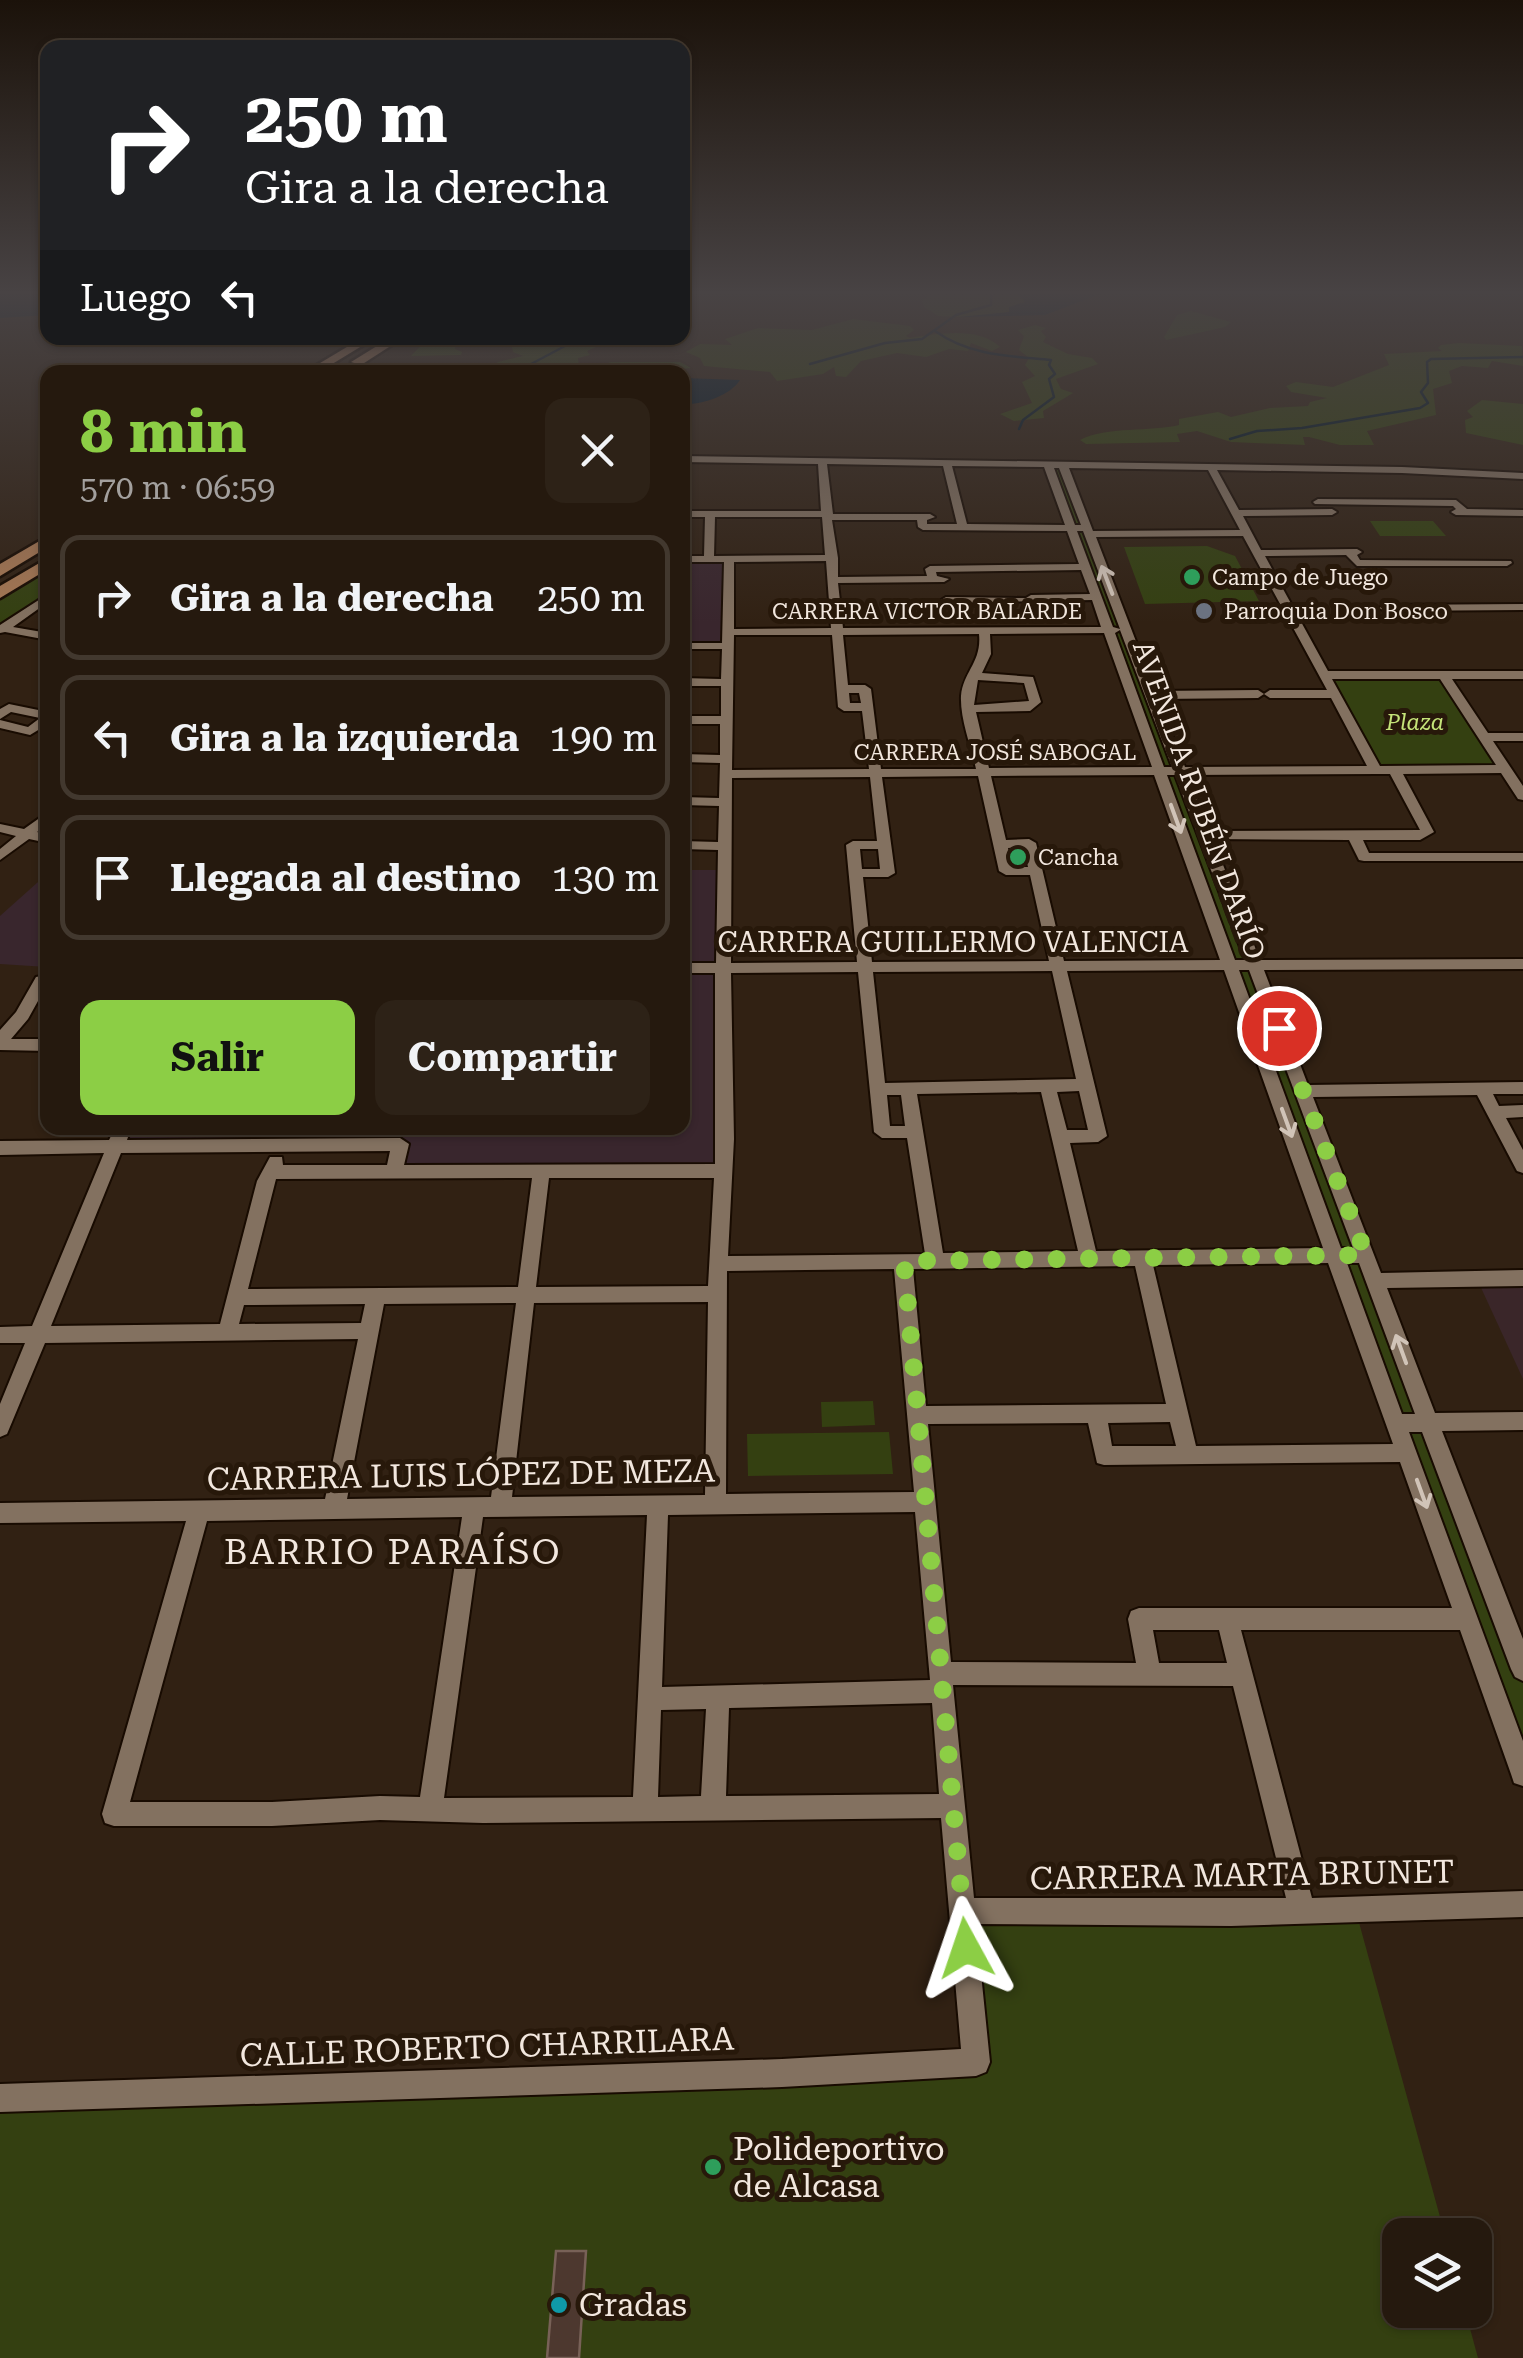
<!DOCTYPE html>
<html lang="es">
<meta charset="utf-8">
<style>
body{margin:0;font-family:"Roboto Serif",serif;background:#2d2217;color:#f1f3f6;height:100vh;display:flex;flex-direction:column;font-size:38px;white-space:nowrap}
*{box-sizing:border-box;margin:0}
p{font-size:32px;color:#a3a09e}
.icon{flex:none;width:55px;height:55px;fill:none;stroke:currentColor;stroke-width:2;stroke-linecap:round;stroke-linejoin:round}
.map{position:relative;flex:1;overflow:hidden}
.panel{position:absolute;left:40px;top:365px;width:650px;height:770px;display:flex;flex-direction:column;background:#25190e;border-radius:20px;box-shadow:0 2px 8px #0004,0 0 0 2px #42382e}
.panel>*{flex:none}
.guide{position:absolute;left:40px;top:40px;width:650px;height:305px;border-radius:20px;box-shadow:0 2px 8px #0004,0 0 0 2px #42382e;background:#202124;color:#fff;overflow:hidden}
.tools{position:absolute;left:1382px;top:2218px;display:grid;gap:20px}
.tools a{display:grid;place-items:center;width:110px;height:110px;border-radius:20px;background:#25190e;box-shadow:0 2px 8px #0004,0 0 0 2px #42382e;font-size:50px}
.pin{position:absolute;display:grid;place-items:center;width:85px;height:85px;color:#fff;margin:-42px;border:5px solid #fff;border-radius:50%;box-shadow:0 2px 10px #0007}
.me{position:absolute;width:110px;margin:-55px;rotate:355deg;stroke-linejoin:round;filter:drop-shadow(0 0 8px #0008)}
.turn{display:flex;align-items:center;gap:35px;height:210px;padding:0 40px;font-size:45px}
.turn .icon{width:130px;height:130px;stroke-width:2.5}
.turn b{display:block;font-size:70px;line-height:85px}
.then{display:flex;align-items:center;height:95px;padding:0 40px;background:#0003;gap:20px;font-size:38px}
.round{display:grid;place-items:center;flex:none;width:105px;height:105px;border-radius:20px;background:#2d2217}
.summary{display:flex;align-items:center;justify-content:space-between;height:170px;padding:0 40px}
h1{font-size:60px;font-weight:700;line-height:75px;color:#8cce45}
.primary-button{display:flex;gap:20px;margin-top:auto;padding:20px 40px}
.primary-button a{flex:1;height:115px;border-radius:20px;background:#8cce45;color:#111;font-size:40px;font-weight:700;line-height:115px;text-align:center}
.primary-button a+a{background:#2d2217;color:#f1f3f6}
ul{padding:0;list-style:none}
li{display:flex;align-items:center;gap:30px;height:125px;margin:0 20px 15px;padding:0 20px;border:5px solid #42382e;border-radius:20px}
li div{flex:1}
li b{display:block;font-size:38px}
li em{font-style:normal}
.map>svg:first-child{display:block}
.education{fill:#39262d}
.medical{fill:#3a2629}
.green{fill:#344011}
.water{fill:#021828}
.lines{fill:none;stroke-linecap:round;stroke-linejoin:round}
.stream{stroke:#021828;stroke-width:2.5}
.building{fill:#4d382f;stroke:#786157;stroke-width:2.5}
.minor-casing{stroke:#180b01;stroke-width:4}
.secondary-casing{stroke:#180b01;stroke-width:5}
.minor{fill:#837160;fill-rule:evenodd}
.secondary{fill:#a77854;fill-rule:evenodd}
.oneway{stroke:#d1c4b8}
.route{stroke:#8cce45;stroke-width:18;stroke-dasharray:0 32.4}
.leisure-dot{fill:#2e9e5b;stroke:#27180a;stroke-width:4}
.worship-dot{fill:#6b7280;stroke:#27180a;stroke-width:4}
.culture-dot{fill:#0f9aa8;stroke:#27180a;stroke-width:4}
.labels{text-anchor:middle;dominant-baseline:central;stroke-width:10;stroke-linejoin:round;paint-order:stroke}
.far-poi-label{font-size:22px;fill:#f2e7de;stroke:#27180a;text-anchor:start}
.far-street-label{font-size:22px;fill:#f2e7de;stroke:#27180a}
.far-park-label{font-size:22px;font-style:italic;fill:#c5e479;stroke:#27180a}
.street-label{font-size:28px;fill:#f2e7de;stroke:#27180a}
.near-street-label{font-size:32px;fill:#f2e7de;stroke:#27180a}
.near-poi-label{font-size:32px;fill:#f2e7de;stroke:#27180a;text-anchor:start}
.near-neighbourhood-label{font-size:35px;letter-spacing:2.5px;fill:#f2e7de;stroke:#27180a}
</style>
<div class="map">
<svg width="1523" height="2358" viewBox="0 0 1523 2358">
<rect width="100%" height="100%" fill="#312113"/>
<g class="education">
<polygon points="682,559 729,559 727,646 683,646"/>
<polygon points="683,870 724,870 720,1171 394,1172 400,1145 116,1146 123,1128 682,1128"/>
<polygon points="47,874 47,967 0,964 0,916"/>
</g>
<polygon class="medical" points="1523,1278 1523,1379 1477,1279"/>
<g class="green">
<polygon points="935,292 1016,292 1025,302 1004,314 959,317 938,316 924,307 922,300"/>
<polygon points="1191,311 1231,322 1225,327 1166,340 1164,337 1177,315"/>
<path d="M853,319L910,326L914,330L906,336L910,338C937,334 978,326 1000,347L992,351L971,343L968,351L949,349L926,357L897,353L861,361L846,377L836,376L834,367L823,374L777,381L770,372L704,366L700,358L686,352L700,344L732,345L725,339L758,328L812,330Z"/>
<polygon points="1035,325 1046,328 1041,331 1046,337 1043,342 1068,354 1092,358 1098,364 1056,379 1061,389 1073,393 1043,411 1044,418 1014,421 1000,414 1032,403 1022,382 1035,376 1025,365 1029,358 1019,350 1024,336 1018,330"/>
<polygon points="428,338 610,338 611,340 587,351 590,355 578,358 579,366 568,371 485,372 498,362 523,356 513,352 510,339 456,343 455,349 462,352 461,355 411,356"/>
<path d="M1459,343L1522,346L1523,366L1492,361L1488,368L1462,366L1449,371L1452,383L1433,389L1436,415L1367,431L1374,445H1340L1309,437H1303L1305,445L1231,442L1197,431L1177,434L1180,442L1086,444L1080,440C1107,426 1151,432 1179,425V419L1218,412L1231,417L1270,408L1308,406L1310,402L1327,398L1291,392L1286,386L1296,382L1333,387L1389,365L1384,354L1442,351L1438,348L1441,345Z"/>
<polygon points="611,362 680,362 691,368 652,372 576,372"/>
<polygon points="1482,400 1523,404 1523,445 1466,433 1465,420 1473,417 1467,411"/>
<polygon points="1048,464 1063,465 1523,1669 1523,1774"/>
<polygon points="1370,521 1433,521 1446,536 1380,536"/>
<polygon points="1207,546 1235,556 1259,601 1145,604 1124,547"/>
<polygon points="47,562 47,597 0,630 0,593"/>
<polygon points="1325,675 1444,675 1505,769 1376,770"/>
<polygon points="873,1401 875,1425 822,1427 821,1402"/>
<polygon points="889,1432 893,1474 748,1476 747,1434"/>
<polygon points="1355,1908 1445,2235 1400,2235 1400,2310 1465,2310 1478,2358 0,2358 0,2099 976,2062 962,1911"/>
</g>
<g class="water">
<polygon points="0,292 47,292 47,315 0,318"/>
<polygon points="1016,292 1105,292 1045,315 959,317 1009,312 1009,307 1025,302"/>
<path d="M683,378L740,380C730,396 701,405 683,404Z"/>
</g>
<g class="lines">
<g class="stream">
<path d="M935,331C970,356 1010,356 1051,360L1049,365L1055,374L1049,379L1054,397L1023,420L1019,429"/>
<polyline points="810,364 885,343 922,339 956,315 991,305 991,292"/>
<polyline points="516,372 580,338"/>
<polyline points="1230,439 1257,431 1302,428 1420,408 1428,403 1421,392 1428,383 1427,362 1431,359 1523,357"/>
</g>
</g>
<polygon class="building" points="556,2251 586,2251 579,2358 547,2358"/>
<g class="lines">
<defs>
<g id="minor">
<path d="M682,456L1402,467L1523,473V479L1402,473L1217,470L1239,510L1332,509L1337,512L1332,515L1243,516L1261,550L1357,549L1362,552L1357,555L1360,560L1511,561L1512,563L1507,566H1357L1346,555L1265,556L1328,671H1523V679H1452L1488,733H1523V741H1493L1523,786V800L1518,799L1501,773L1403,774L1434,832L1420,840H1363L1369,853H1523V861H1364L1359,860L1349,840L1213,839L1260,960L1523,959V969L1264,970L1308,1085L1523,1082V1094H1493L1499,1106L1523,1105V1117L1506,1118L1523,1150V1173L1517,1171L1477,1095L1313,1097L1381,1273L1523,1270V1286L1387,1288L1435,1413L1523,1412V1430L1442,1431L1523,1639V1681L1515,1677L1511,1669L1422,1432H1409L1523,1741V1786L1514,1783L1511,1774L1460,1630H1241L1312,1898L1523,1891V1917L1231,1926L976,1924L990,2062L986,2072L976,2076L782,2087L0,2112V2084L782,2059L961,2049L941,1818L483,1823L380,1820L272,1826H114L105,1823L102,1814L186,1521L0,1523V1503L325,1499L358,1339L45,1343L7,1434L0,1437V1404L25,1343H0V1327L32,1326L104,1153L0,1155V1141L109,1140L115,1128H131L127,1140L400,1138L409,1144L404,1165L715,1164V973H682V963H716L718,850L682,849V841L718,842L719,806L682,805V797L719,798L720,763L682,762V754L720,755V724H682V716H721V686H682V678L721,679L722,649H682V643H722L724,562H682V556H704L705,517H682V511H821L818,464L682,462ZM827,464L943,466L957,524H927V520L935,517L930,514H833ZM952,466L1044,467L1065,525L967,524ZM1054,468H1059L1081,525H1075ZM1069,468L1208,470L1240,530L1093,531ZM715,517H822L825,555L714,556ZM832,520H917L918,527L923,530L1067,531L1079,564L930,566L925,569L927,576L838,577V558ZM1077,531H1083L1120,629L1113,627ZM1243,536L1327,690H1270L1264,694L1258,690L1155,691L1096,537ZM826,561L831,628L734,629V562ZM1081,570L1090,594L1031,595L1026,598L946,597L941,600L946,603L1092,600L1101,627L843,628L838,583L944,582L949,579L937,576L936,572ZM1120,630L1172,767H1164L1115,633ZM1104,633L1152,767L989,768L976,712L1030,711L1041,702L1033,677L982,673L991,654L990,634ZM979,634C982,662 963,672 961,696C960,719 971,746 976,769H881L871,689L865,685H848L843,635ZM734,635H832L838,707L844,711H862L869,769L732,770ZM1332,679H1440L1496,765L1380,766ZM978,680L1024,683L1029,701L974,705ZM849,693H859L861,703H850ZM1264,694L1270,698H1331L1367,766L1185,767L1158,699L1258,698ZM1377,774H1390L1420,830L1210,831L1188,775ZM1154,775L1220,960L1064,961L1036,843L1029,839L1006,840L991,776ZM1167,775H1175L1245,960H1235ZM978,776L999,871L1006,875H1030L1049,961L872,962L863,877H888L895,873L882,777ZM870,777L877,841H853L846,845L857,962L731,963L732,778ZM1023,847L1028,867H1012L1008,848ZM860,849H878L880,869H862ZM1224,970L1323,1248L1096,1251L1070,1143L1098,1142L1107,1136L1067,971ZM1239,970H1249L1353,1248H1341ZM1052,971L1076,1079L885,1083L873,972ZM858,972L874,1132L882,1138H907L925,1254L728,1256L734,1139L731,973ZM1079,1091L1088,1130H1067L1057,1092ZM1041,1092L1078,1251L943,1253L917,1094ZM887,1095H901L905,1126H890ZM390,1151L387,1165H283L282,1157H270L257,1181L220,1324L51,1326L121,1153ZM532,1178L518,1287L248,1289L276,1179ZM549,1178H714L708,1286L536,1287ZM1328,1263L1393,1444L1196,1446L1153,1265ZM1347,1263H1359L1415,1414H1402ZM1135,1266L1166,1404L926,1406L913,1269ZM894,1269L914,1492L726,1494L727,1271ZM708,1302L705,1495L512,1497L534,1303ZM516,1303L491,1497L347,1499L384,1304ZM365,1304L361,1323L239,1324L244,1305ZM1170,1422L1176,1446H1112L1108,1423ZM1088,1423L1097,1463L1104,1465L1400,1462L1452,1608H1139L1131,1611L1128,1619L1136,1663L951,1662L928,1424ZM915,1512L930,1680L662,1687L668,1515ZM647,1515L633,1797L444,1798L483,1517ZM462,1517L420,1797L380,1796L272,1802H130L207,1521ZM1153,1630H1219L1227,1663H1159ZM953,1685L1233,1686L1286,1898H974ZM932,1703L939,1794L726,1796L729,1708ZM706,1709L701,1796L658,1797L661,1710Z"/>
<polygon points="1318,499 1456,500 1467,509 1523,510 1523,516 1456,515 1451,512 1456,509 1453,506 1315,504 1313,502"/>
<polygon points="48,594 48,602 13,627 48,633 48,640 5,632 0,633 0,625"/>
<polygon points="1523,604 1523,610 1385,611 1379,608 1385,605"/>
<polygon points="9,704 48,712 48,724 30,735 0,728 0,720 28,727 40,718 11,712 0,719 0,709"/>
<polygon points="48,812 48,823 37,832 48,835 48,843 29,839 0,860 0,849 16,836 0,832 0,824 24,829"/>
<polygon points="41,976 46,977 48,983 28,1019 11,1039 48,1039 48,1051 0,1050 0,1030 16,1012 36,977"/>
</g>
<g id="secondary">
<polygon points="362,338 375,338 319,372 305,372"/>
<polygon points="390,338 403,338 361,365 351,362"/>
<polygon points="48,536 48,547 0,576 0,564"/>
<polygon points="48,558 48,569 0,598 0,586"/>
</g>
</defs>
<use href="#minor" class="minor-casing"/>
<use href="#secondary" class="secondary-casing"/>
<use href="#minor" class="minor"/>
<use href="#secondary" class="secondary"/>
</g>
<defs><path id="oneway-shaft" d="M-6 0H5M1.5-3L5.5 0L1.5 3" fill="none" stroke-width="1.6" stroke-linecap="round" stroke-linejoin="round" transform="scale(2.5)"/></defs>
<g class="oneway">
<use href="#oneway-shaft" transform="translate(1107 580) rotate(-111)"/>
<use href="#oneway-shaft" transform="translate(1176 819) rotate(70)"/>
<use href="#oneway-shaft" transform="translate(1287 1123) rotate(70)"/>
<use href="#oneway-shaft" transform="translate(1401 1349) rotate(-110)"/>
<use href="#oneway-shaft" transform="translate(1422 1494) rotate(70)"/>
</g>
<linearGradient id="sky" x2="0" y2="1"><stop stop-color="#1b120a"/><stop offset="0.47" stop-color="#484344"/><stop offset="1" stop-color="#484344" stop-opacity="0"/></linearGradient>
<rect width="1523" height="623" fill="url(#sky)"/>
<g class="lines">
<polyline class="route" points="966,1948 904,1261 1366,1255 1279,1028"/>
</g>
<g class="leisure-dot">
<circle cx="1192" cy="577" r="10"/>
<circle cx="1018" cy="857" r="10"/>
<circle cx="713" cy="2167" r="10"/>
</g>
<circle class="worship-dot" cx="1204" cy="611" r="10"/>
<circle class="culture-dot" cx="559" cy="2305" r="10"/>
<g class="labels">
<g class="far-poi-label">
<text x="1212" y="577">Campo de Juego</text>
<text x="1224" y="611">Parroquia Don Bosco</text>
<text x="1038" y="857">Cancha</text>
</g>
<g class="far-street-label">
<text x="927" y="611">CARRERA VICTOR BALARDE</text>
<text x="995" y="752">CARRERA JOSÉ SABOGAL</text>
</g>
<g class="far-park-label">
<text x="1415" y="722">Plaza</text>
</g>
<g class="street-label">
<text transform="translate(1199 800) rotate(70)">AVENIDA RUBÉN DARÍO</text>
<text x="953" y="942">CARRERA GUILLERMO VALENCIA</text>
</g>
<g class="near-street-label">
<text transform="translate(461 1475) rotate(-1)">CARRERA LUIS LÓPEZ DE MEZA</text>
<text transform="translate(1242 1875) rotate(-1)">CARRERA MARTA BRUNET</text>
<text transform="translate(487 2047) rotate(-2)">CALLE ROBERTO CHARRILARA</text>
</g>
<g class="near-poi-label">
<text x="733" y="2149">Polideportivo<tspan x="733" dy="37">de Alcasa</tspan></text>
<text x="579" y="2305">Gradas</text>
</g>
<g class="near-neighbourhood-label">
<text x="393" y="1552">BARRIO PARAÍSO</text>
</g>
</g>
</svg>
<div class="tools">
<a><svg class="icon" aria-label="layers" viewBox="0 0 24 24"><path d="M12 4l9 5-9 5-9-5zM3 14l9 5 9-5"/></svg></a>
</div>
<div class="pin" style="left:1279px;top:1028px;background:#d93025"><svg class="icon" aria-label="arrive" viewBox="0 0 24 24"><path d="M6 21V4h12l-3 4 3 4H6"/></svg></div>
<svg class="me" style="left:966px;top:1948px" viewBox="-20 -20 40 40"><path d="M0-17L14 15 0 8-14 15z" fill="#8cce45" stroke="#fff" stroke-width="4"/></svg>
<div class="guide">
<div class="turn"><svg class="icon" aria-label="right" viewBox="0 0 24 24"><path d="M7 20v-9h11M14 6l5 5-5 5"/></svg><div><b>250 m</b>Gira a la derecha</div></div>
<div class="then">Luego<svg class="icon" aria-label="left" viewBox="0 0 24 24"><path d="M17 20v-9H6M10 6l-5 5 5 5"/></svg></div>
</div>
<section class="panel">
<div class="summary"><div><h1>8 min</h1><p>570 m · 06:59</p></div><a class="round"><svg class="icon" aria-label="close" viewBox="0 0 24 24"><path d="M6 6l12 12M18 6L6 18"/></svg></a></div>
<ul>
<li><svg class="icon" aria-label="right" viewBox="0 0 24 24"><path d="M7 20v-9h11M14 6l5 5-5 5"/></svg><div><b>Gira a la derecha</b></div><em>250 m</em></li>
<li><svg class="icon" aria-label="left" viewBox="0 0 24 24"><path d="M17 20v-9H6M10 6l-5 5 5 5"/></svg><div><b>Gira a la izquierda</b></div><em>190 m</em></li>
<li><svg class="icon" aria-label="arrive" viewBox="0 0 24 24"><path d="M6 21V4h12l-3 4 3 4H6"/></svg><div><b>Llegada al destino</b></div><em>130 m</em></li>
</ul>
<div class="primary-button"><a>Salir</a><a>Compartir</a></div>
</section>
</div>
